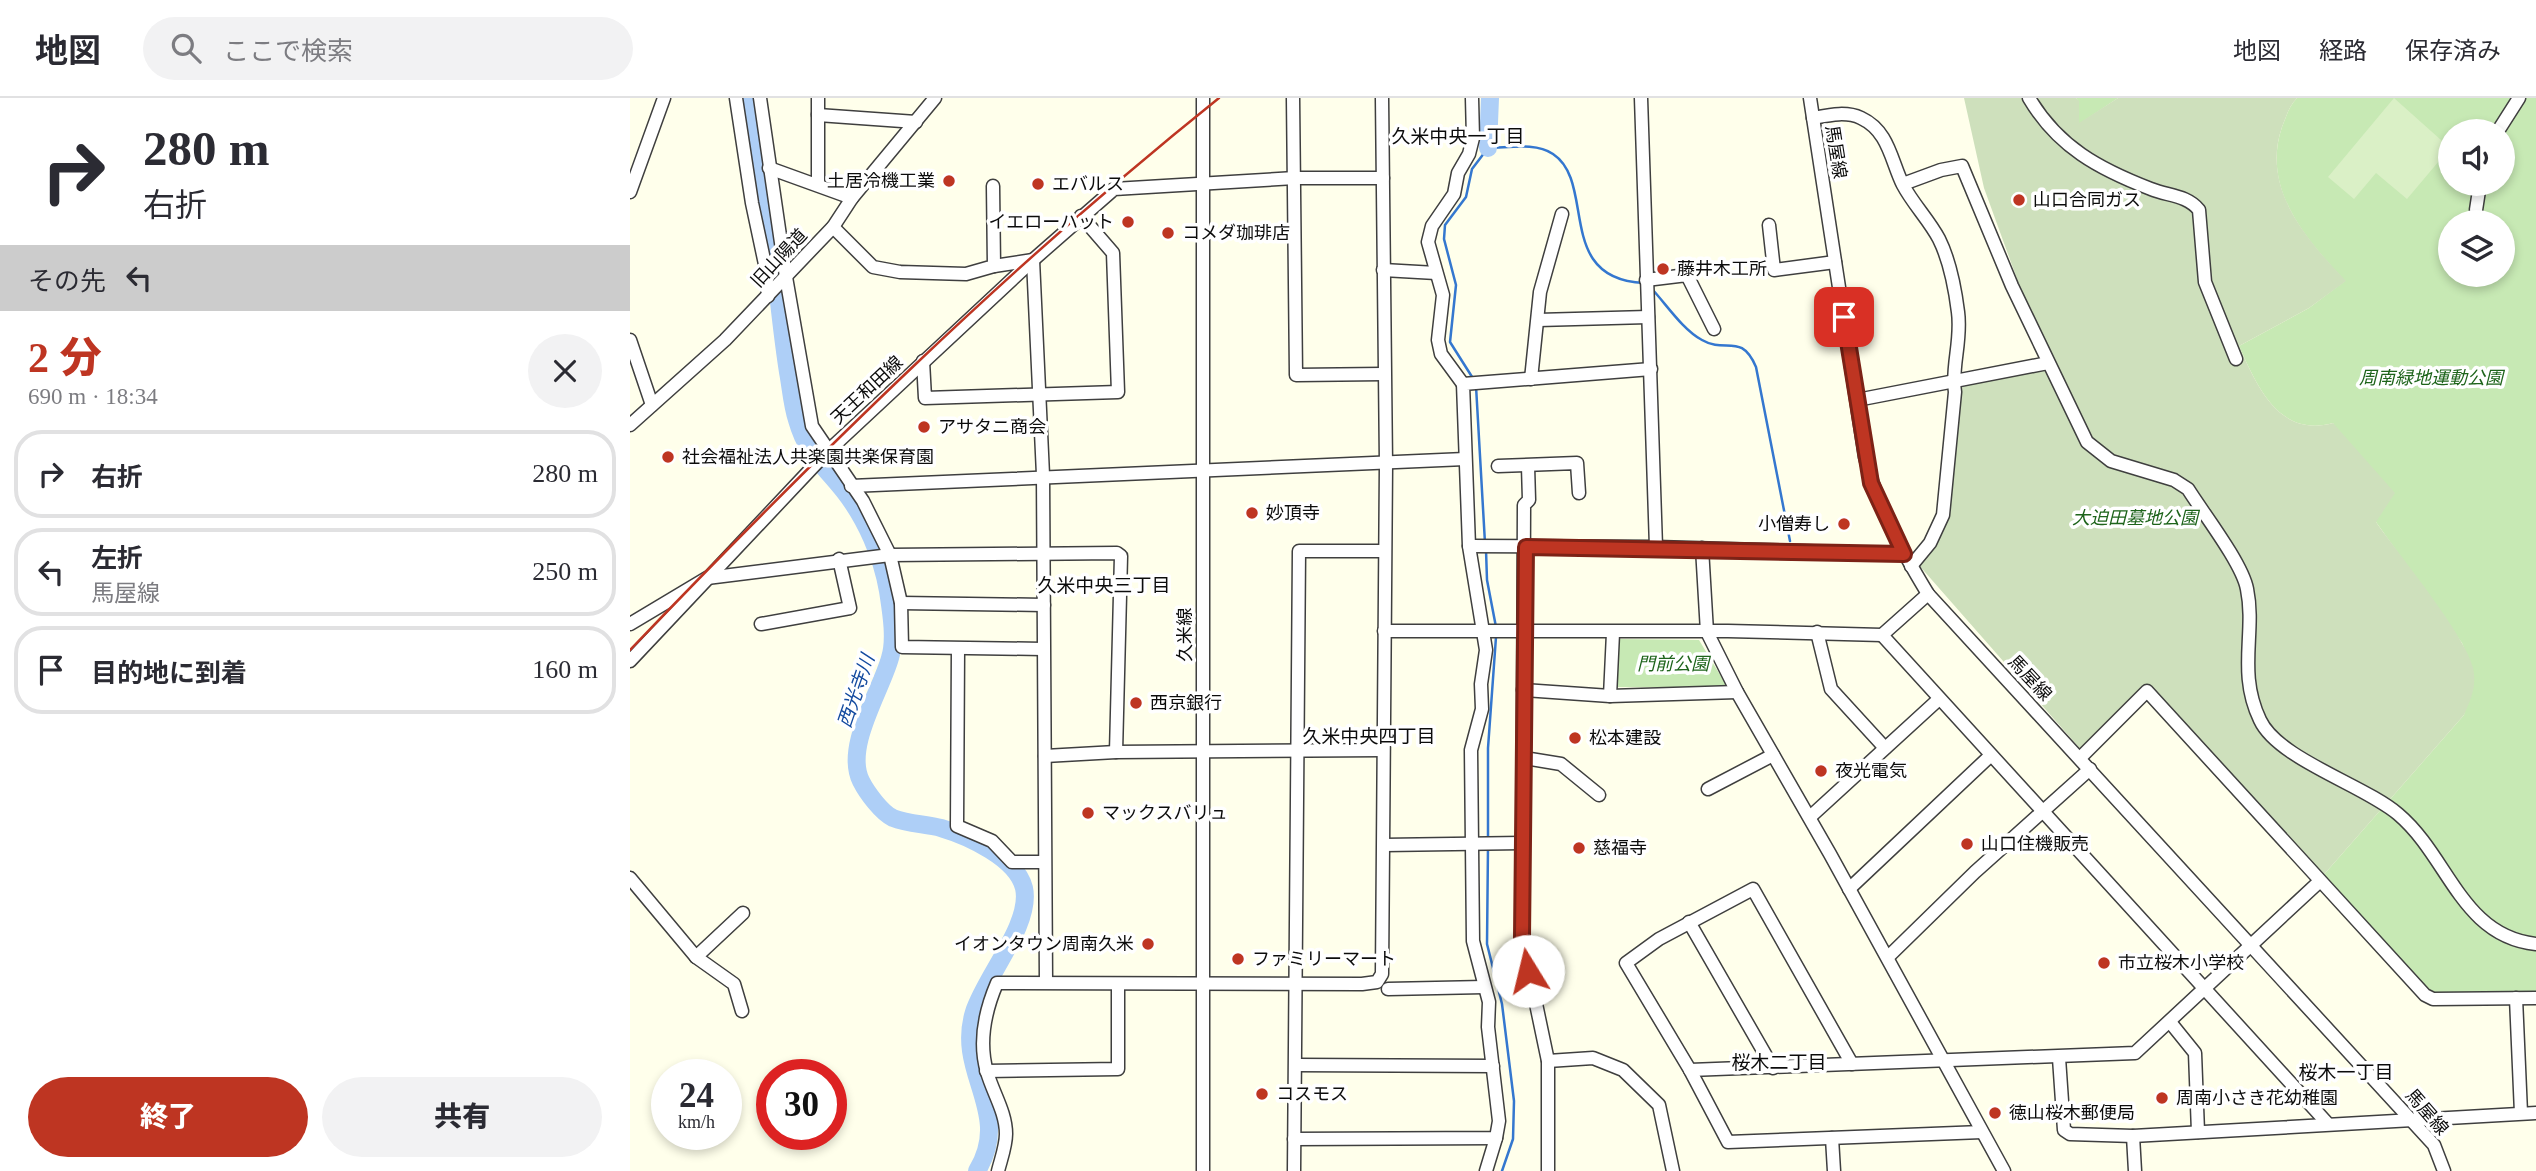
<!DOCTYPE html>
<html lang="ja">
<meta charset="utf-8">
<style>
body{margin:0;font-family:"Times New Roman","Noto Sans JP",serif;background:#f2f2f3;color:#2b2b33;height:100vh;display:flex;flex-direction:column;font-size:26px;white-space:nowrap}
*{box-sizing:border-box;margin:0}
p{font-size:23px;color:#7c7c81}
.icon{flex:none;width:38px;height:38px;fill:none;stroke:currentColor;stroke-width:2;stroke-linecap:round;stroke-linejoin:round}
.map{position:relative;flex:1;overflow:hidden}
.panel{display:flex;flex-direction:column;background:#fff;width:630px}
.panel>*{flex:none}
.banner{background:#fff;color:#2b2b33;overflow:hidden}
.fabs{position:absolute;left:1808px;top:21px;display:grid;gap:14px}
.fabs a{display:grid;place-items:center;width:77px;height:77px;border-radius:50%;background:#fff;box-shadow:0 4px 10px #0003;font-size:35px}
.speed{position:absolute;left:21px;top:961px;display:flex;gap:14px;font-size:35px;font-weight:700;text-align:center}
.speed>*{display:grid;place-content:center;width:91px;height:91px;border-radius:50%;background:#fff;box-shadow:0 4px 10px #0003;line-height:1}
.speed small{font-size:18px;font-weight:400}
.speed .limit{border:10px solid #d22;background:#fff;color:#111}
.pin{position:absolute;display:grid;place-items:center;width:60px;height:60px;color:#fff;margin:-30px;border-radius:14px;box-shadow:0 4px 10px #0006}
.me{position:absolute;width:77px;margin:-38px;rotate:351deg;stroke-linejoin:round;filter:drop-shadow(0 0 5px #0008)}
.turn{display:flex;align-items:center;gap:24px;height:147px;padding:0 28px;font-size:32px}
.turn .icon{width:91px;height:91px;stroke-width:2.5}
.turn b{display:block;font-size:49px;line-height:60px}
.then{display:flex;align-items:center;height:66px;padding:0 28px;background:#0003;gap:14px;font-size:26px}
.round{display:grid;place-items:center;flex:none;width:74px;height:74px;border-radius:37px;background:#f2f2f3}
.summary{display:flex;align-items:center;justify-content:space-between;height:119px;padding:0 28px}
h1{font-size:42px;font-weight:800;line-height:52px;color:#be3522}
.cta{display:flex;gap:14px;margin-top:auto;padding:14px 28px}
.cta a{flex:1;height:80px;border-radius:42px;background:#be3522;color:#fff;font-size:28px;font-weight:800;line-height:80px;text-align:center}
.cta a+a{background:#f2f2f3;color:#2b2b33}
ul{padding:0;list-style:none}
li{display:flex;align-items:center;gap:21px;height:88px;margin:0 14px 10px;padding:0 14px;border:4px solid #e1e1e2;border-radius:28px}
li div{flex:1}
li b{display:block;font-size:26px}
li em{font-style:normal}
header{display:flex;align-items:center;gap:42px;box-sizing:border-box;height:98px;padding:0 35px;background:#fff;border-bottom:2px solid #e1e1e2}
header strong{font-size:33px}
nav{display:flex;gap:38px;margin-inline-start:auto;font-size:24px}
.search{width:490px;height:63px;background:#f2f2f3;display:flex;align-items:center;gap:18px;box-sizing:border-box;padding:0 24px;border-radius:38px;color:#7c7c81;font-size:26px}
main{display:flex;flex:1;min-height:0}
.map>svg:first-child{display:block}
.green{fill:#c7e9b4;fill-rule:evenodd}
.cemetery{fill:#cee0bc}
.pitch{fill:#daf0c6}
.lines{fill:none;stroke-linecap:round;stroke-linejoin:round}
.stream{stroke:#3477cf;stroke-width:2.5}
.river{stroke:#aecff7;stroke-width:18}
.minor-casing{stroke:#3f3f3f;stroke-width:15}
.minor{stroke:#fff;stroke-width:12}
.rail{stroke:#be3522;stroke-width:2.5}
.route-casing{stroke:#7c2216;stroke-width:18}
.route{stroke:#be3522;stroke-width:12}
.poi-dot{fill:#be3522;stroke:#fff;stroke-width:2.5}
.labels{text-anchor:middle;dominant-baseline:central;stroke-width:7;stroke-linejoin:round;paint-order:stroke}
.street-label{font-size:18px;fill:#0c0c0c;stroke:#fff}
.poi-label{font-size:18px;fill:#0c0c0c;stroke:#fff;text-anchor:start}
.park-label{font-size:18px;font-style:italic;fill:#1e641b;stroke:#fff}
.neighbourhood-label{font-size:19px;fill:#0c0c0c;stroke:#fff}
.water-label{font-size:19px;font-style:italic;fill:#134a9f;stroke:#fff}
</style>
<header>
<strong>地図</strong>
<div class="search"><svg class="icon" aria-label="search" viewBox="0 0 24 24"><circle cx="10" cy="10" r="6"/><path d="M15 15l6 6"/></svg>ここで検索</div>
<nav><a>地図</a><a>経路</a><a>保存済み</a></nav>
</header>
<main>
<section class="panel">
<div class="banner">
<div class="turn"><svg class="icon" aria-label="right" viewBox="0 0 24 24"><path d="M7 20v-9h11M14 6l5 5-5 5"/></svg><div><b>280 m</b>右折</div></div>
<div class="then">その先<svg class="icon" aria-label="left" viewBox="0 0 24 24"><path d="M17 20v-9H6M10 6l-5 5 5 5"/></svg></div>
</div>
<div class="summary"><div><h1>2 分</h1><p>690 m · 18:34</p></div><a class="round"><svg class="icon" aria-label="close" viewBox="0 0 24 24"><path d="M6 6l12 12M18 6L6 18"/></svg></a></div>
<ul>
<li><svg class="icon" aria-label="right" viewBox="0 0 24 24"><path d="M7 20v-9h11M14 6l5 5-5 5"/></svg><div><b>右折</b></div><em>280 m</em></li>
<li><svg class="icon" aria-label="left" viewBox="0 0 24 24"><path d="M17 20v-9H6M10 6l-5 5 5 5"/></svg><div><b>左折</b><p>馬屋線</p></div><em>250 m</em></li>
<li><svg class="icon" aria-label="arrive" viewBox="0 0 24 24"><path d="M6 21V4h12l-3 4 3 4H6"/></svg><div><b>目的地に到着</b></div><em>160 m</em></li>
</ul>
<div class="cta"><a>終了</a><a>共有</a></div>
</section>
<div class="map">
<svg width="1906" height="1073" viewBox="0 0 1906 1073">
<rect width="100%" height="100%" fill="#ffffeb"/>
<g class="green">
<polygon points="1446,0 1488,0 1449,26 1449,4"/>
<path d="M1667,0H1906V900H1795L1690,781L1834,617L1842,570L1832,545L1746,424L1703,325C1649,340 1627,288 1609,248L1679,210L1715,183C1676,141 1631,91 1652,29C1656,19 1659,8 1667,0ZM1820,33H1872V86H1820ZM1820,124H1872V177H1820Z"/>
<polygon points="989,541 1069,542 1098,590 987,589"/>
</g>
<path class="cemetery" d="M1334,0H1446L1449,3V25L1488,0H1667C1659,8 1656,19 1652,29C1631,90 1676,141 1716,183L1679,210L1609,248C1627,288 1649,340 1703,325L1765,395L1746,424C1769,457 1835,536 1843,570C1847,588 1841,601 1834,617L1690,781L1518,594L1453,654L1287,465L1305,447L1325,286L1419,269L1354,90Z"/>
<polygon class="pitch" points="1764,0 1820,50 1777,101 1746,75 1724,101 1698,79"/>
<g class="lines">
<g class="stream">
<path d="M1022,191C1036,206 1053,232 1072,242C1096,256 1111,234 1126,269L1160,443"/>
<path d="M844,282L820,244L826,187L814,141L815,127L836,99L842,71L858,50C878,50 905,44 923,56C967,85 924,181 1014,185"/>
<polyline points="846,288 855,445"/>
<polyline points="856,452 857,482 866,529"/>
<polyline points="858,742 858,650 866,539"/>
<polyline points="858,748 857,846 872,906 884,1003 883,1041 872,1073"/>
</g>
<g class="river">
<path d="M119,0C126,40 135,81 140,121C146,172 150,223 158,274C161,290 162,307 167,322C177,357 193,366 214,393C236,421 252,458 258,493C261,513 266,541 260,560C251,593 214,649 231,683C237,695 252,715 263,720C278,726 296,726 311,730C338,738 387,760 394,790C402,826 355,879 344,914C325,975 383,1014 347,1073"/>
<polyline points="858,50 860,0"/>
</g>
<defs>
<g id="minor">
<polyline points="106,0 122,105 136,171 138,198"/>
<polyline points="130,0 156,179 182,328 233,403 260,457 271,505 272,549 413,551"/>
<polyline points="188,0 188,87"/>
<polyline points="663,0 666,277 753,276"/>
<polyline points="1011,0 1026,449"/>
<path d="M1180,0L1235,359C1247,408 1272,453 1298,496L1804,1047L1814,1073"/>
<path d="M1399,0C1428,49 1469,71 1521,91C1538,98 1557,97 1569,112L1575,184L1606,261"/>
<polyline points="188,17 286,24"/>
<path d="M1183,20C1199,17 1216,13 1231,20C1259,33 1261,63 1273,87C1283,106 1299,122 1309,141C1320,163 1325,190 1328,214C1332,243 1321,269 1325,294L1313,417L1300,445L1281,468"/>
<polyline points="1868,33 1889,0"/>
<polyline points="139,70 222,100"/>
<path d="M1273,86L1311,72L1332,68L1382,188L1457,344L1481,363L1544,382L1558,391C1573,415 1612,465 1617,491C1626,535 1607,574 1630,622C1648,661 1734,687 1768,716C1819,759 1831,838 1906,846"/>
<polyline points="0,94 34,0"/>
<polyline points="1846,112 1850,86"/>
<polyline points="1139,127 1144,172 1205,164"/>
<polyline points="203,129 243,169 270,174 336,176 364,168 363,88"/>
<polyline points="364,168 403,162 413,377 416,884"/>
<polyline points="753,172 806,175"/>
<polyline points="1016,182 1057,177 1084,231"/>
<polyline points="908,222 1018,219"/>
<polyline points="0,242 22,307"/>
<polyline points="293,263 295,300 488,294 483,155 451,118"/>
<polyline points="901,281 910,194 932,116"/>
<polyline points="833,286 811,256 808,242 813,197 798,144 802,128 824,96 828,75 839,56 843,40 842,0"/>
<polyline points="1227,302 1418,265"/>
<polyline points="0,327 95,242 203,129 222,100 305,0"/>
<polyline points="868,368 947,365 949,395"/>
<polyline points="898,368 899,402 894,407 892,839 918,963 918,1073"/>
<polyline points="221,388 835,361"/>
<polyline points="839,448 1026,449 1274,456"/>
<polyline points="1072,450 1077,534 1107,594 1200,756 1374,1073"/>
<polyline points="271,505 414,507"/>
<polyline points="0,526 77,480 260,457 487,455 491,458 486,654"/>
<polyline points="131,526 220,510 209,461"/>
<polyline points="754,533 1098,533 1252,537 1298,496"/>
<polyline points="1187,534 1201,591 1255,650"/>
<polyline points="1252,537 1698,1026"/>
<polyline points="328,551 327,728 362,743 382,764 414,764"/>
<polyline points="0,563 197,354 403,162 484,91 665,80 753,80"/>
<polyline points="893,592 980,598 1107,594"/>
<polyline points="980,598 983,535"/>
<polyline points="415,658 486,654 753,652"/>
<polyline points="894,660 931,666 969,697"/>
<polyline points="1450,660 1517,593 1795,897 1803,901 1906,900"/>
<polyline points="1078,691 1143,657"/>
<polyline points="1180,719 1309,601"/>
<polyline points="754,747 892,745"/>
<polyline points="0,780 66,859 104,886 112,913"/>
<polyline points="1219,791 1360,658"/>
<polyline points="1059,824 1143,970"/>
<polyline points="66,859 113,815"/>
<polyline points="1258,859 1345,774 1460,671"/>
<polyline points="758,891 854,889"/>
<polyline points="1886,900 1891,1015"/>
<polyline points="1540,924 1565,955 1568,1034"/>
<polyline points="1429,960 1434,1032 1440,1036 1503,1038 1906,1015"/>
<polyline points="918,963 963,960 993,972 1029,1007 1043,1073"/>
<polyline points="1222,966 1123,791 1029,841 996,865 1060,972 1098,1044 1352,1034"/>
<polyline points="666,967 863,968"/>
<polyline points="1060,972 1505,955 1690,783"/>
<polyline points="356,973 488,971 488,886"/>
<polyline points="1503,1038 1505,1073"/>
<polyline points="1202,1040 1204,1073"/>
<polyline points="664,1041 866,1040 869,1023 858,929 859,904 843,843 841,652 852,611 851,586 856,552 839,448 833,286 1021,271"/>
<path d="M368,1073C371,1061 376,1048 376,1036C376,1014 363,995 357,974C348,943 355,913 367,885L732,886L747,884L752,876L756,366L752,0"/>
<polyline points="573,1073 573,0"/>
<polyline points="664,1073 669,453 754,453"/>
<polyline points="856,1073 866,1040"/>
</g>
</defs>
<use href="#minor" class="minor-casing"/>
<use href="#minor" class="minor"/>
<path class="rail" d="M0,552C187,357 378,169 589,0"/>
</g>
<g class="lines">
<defs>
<polyline id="route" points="898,873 892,839 896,449 1274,456 1241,385 1214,219"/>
</defs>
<use href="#route" class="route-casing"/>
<use href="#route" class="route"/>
</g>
<g class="poi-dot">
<circle cx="319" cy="83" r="7"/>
<circle cx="408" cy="86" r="7"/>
<circle cx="1389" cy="102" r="7"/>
<circle cx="498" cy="124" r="7"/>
<circle cx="538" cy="135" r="7"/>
<circle cx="1033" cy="171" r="7"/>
<circle cx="294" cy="329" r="7"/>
<circle cx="38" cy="359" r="7"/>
<circle cx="622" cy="415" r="7"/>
<circle cx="1214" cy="426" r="7"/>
<circle cx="506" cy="605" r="7"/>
<circle cx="945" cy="640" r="7"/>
<circle cx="1191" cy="673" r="7"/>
<circle cx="458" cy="715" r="7"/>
<circle cx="1337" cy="746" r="7"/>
<circle cx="949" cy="750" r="7"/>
<circle cx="518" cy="846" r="7"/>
<circle cx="608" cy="861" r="7"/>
<circle cx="1474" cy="865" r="7"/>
<circle cx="632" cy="996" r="7"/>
<circle cx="1532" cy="1000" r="7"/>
<circle cx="1365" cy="1015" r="7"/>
</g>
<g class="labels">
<g class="street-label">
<text transform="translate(1206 54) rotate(81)">馬屋線</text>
<text transform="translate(149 160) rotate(-47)">旧山陽道</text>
<text transform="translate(237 292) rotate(-43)">天王和田線</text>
<text transform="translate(555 537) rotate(-90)">久米線</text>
<text transform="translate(1400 580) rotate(47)">馬屋線</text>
<text transform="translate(1797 1014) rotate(49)">馬屋線</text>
</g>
<g class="poi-label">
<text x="305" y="83" text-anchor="end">土居冷機工業</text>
<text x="422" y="86">エバルス</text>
<text x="1403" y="102">山口合同ガス</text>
<text x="484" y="124" text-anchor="end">イエローハット</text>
<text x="552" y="135">コメダ珈琲店</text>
<text x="1047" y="171">藤井木工所</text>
<text x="308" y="329">アサタニ商会</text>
<text x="52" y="359">社会福祉法人共楽園共楽保育園</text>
<text x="636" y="415">妙頂寺</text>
<text x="1200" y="426" text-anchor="end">小僧寿し</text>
<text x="520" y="605">西京銀行</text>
<text x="959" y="640">松本建設</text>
<text x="1205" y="673">夜光電気</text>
<text x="472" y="715">マックスバリュ</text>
<text x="1351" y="746">山口住機販売</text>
<text x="963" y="750">慈福寺</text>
<text x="504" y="846" text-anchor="end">イオンタウン周南久米</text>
<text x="622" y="861">ファミリーマート</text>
<text x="1488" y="865">市立桜木小学校</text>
<text x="646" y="996">コスモス</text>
<text x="1546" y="1000">周南小さき花幼稚園</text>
<text x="1379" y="1015">徳山桜木郵便局</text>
</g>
<g class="park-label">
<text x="1801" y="280">周南緑地運動公園</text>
<text x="1505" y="420">大迫田墓地公園</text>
<text x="1043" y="566">門前公園</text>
</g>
<g class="neighbourhood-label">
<text x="828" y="38">久米中央一丁目</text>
<text x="474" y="487">久米中央三丁目</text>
<text x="739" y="638">久米中央四丁目</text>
<text x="1149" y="964">桜木二丁目</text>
<text x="1716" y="974">桜木一丁目</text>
</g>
<g class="water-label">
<text transform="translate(226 593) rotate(-71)">西光寺川</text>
</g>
</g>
</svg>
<div class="fabs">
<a><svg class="icon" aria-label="sound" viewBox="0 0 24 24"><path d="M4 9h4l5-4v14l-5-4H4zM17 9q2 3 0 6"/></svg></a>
<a><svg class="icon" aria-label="layers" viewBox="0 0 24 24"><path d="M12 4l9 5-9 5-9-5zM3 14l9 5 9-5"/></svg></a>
</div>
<div class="speed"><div>24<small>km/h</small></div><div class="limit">30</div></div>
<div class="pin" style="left:1214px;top:219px;background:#d93025"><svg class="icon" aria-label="arrive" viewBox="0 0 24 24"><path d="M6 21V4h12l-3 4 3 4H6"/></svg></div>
<svg class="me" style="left:898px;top:873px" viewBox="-20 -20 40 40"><circle r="19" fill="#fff"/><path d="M0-13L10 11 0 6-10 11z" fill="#be3522"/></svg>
</div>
</main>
